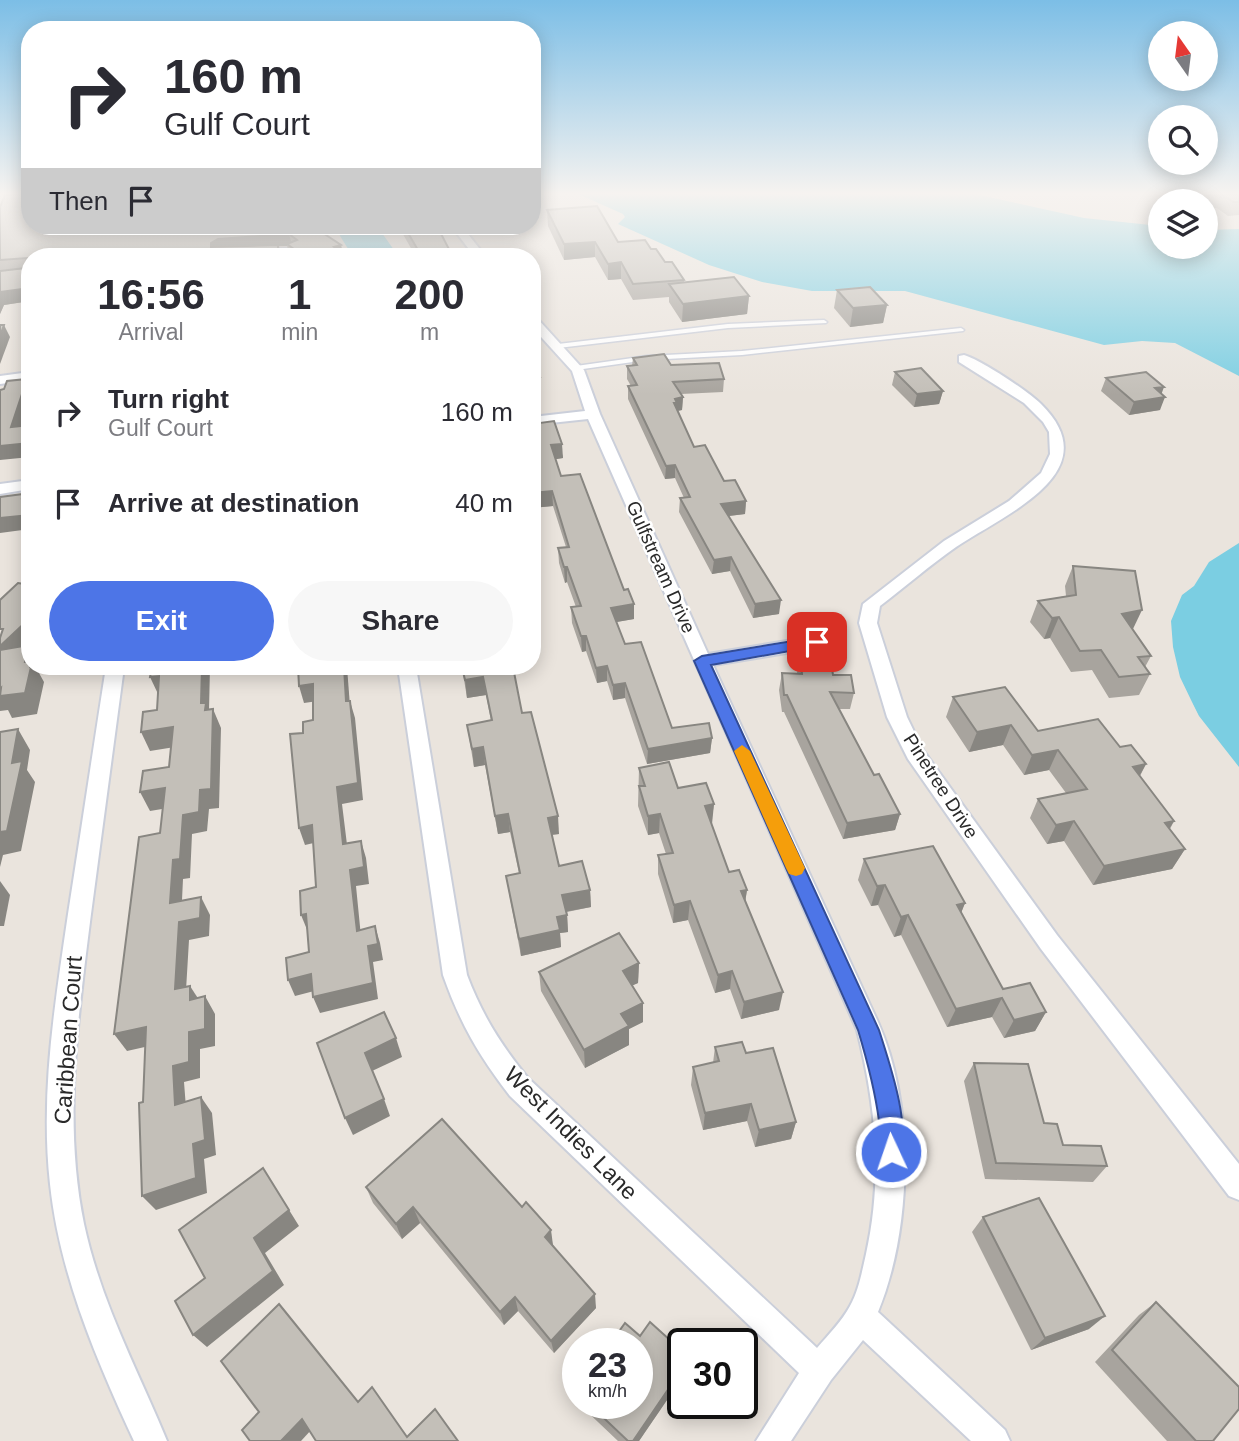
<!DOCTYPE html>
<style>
body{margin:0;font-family:Arial,sans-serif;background:#f7f7f7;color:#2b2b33;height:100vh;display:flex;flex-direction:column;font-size:26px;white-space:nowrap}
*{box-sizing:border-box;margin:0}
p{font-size:23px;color:#7c7c81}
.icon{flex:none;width:38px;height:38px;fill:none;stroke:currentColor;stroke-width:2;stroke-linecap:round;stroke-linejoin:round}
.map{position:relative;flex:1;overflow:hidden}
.sheet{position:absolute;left:21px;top:248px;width:520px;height:427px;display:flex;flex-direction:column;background:#fff;border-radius:28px;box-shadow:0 4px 18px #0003}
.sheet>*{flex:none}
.guide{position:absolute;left:21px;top:21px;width:520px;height:214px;border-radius:28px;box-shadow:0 4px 18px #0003;background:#fff;color:#2b2b33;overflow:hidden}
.needle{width:46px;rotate:346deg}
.buttons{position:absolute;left:1148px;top:21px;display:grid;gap:14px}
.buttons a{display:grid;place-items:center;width:70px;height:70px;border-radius:50%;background:#fff;box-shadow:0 4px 18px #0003;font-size:35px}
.speed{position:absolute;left:562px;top:1328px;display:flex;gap:14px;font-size:35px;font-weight:700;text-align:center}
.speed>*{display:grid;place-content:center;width:91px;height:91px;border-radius:50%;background:#fff;box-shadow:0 4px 18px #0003;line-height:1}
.speed small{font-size:18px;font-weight:400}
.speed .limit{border:4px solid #111;border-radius:10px;background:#fff;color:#111}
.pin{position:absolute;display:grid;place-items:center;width:60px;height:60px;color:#fff;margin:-30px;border-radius:14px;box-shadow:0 4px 10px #0006}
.me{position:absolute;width:77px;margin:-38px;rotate:357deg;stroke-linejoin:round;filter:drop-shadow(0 0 5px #0008)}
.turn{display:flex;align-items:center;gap:24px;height:147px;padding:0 28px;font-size:32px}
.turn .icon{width:91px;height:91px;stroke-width:2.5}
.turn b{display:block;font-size:49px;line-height:60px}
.then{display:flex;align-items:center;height:66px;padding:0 28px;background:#0003;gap:14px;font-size:26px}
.eta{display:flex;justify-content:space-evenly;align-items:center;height:119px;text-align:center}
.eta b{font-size:42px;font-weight:700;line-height:49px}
.primary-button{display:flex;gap:14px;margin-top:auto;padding:14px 28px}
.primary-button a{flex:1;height:80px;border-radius:42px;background:#4d75e7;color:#fff;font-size:28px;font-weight:700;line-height:80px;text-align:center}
.primary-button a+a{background:#f7f7f7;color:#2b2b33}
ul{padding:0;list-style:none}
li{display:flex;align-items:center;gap:21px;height:91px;padding:0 28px}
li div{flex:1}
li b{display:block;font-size:26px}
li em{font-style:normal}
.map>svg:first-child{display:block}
.water{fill:#7bcee2}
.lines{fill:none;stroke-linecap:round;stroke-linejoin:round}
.lane-casing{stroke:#cbcfda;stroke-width:3}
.street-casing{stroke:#cbcfda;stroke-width:4}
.lane{fill:#fff;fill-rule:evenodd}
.street{fill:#fff;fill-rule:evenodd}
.wall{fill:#a8a49e}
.shaded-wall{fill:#888681}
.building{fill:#c3bfb8;stroke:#888681;stroke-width:2}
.route{fill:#4d75e7;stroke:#324c96;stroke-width:2}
.slow{fill:#f59e0b}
.labels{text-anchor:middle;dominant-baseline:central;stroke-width:5;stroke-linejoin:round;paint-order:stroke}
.street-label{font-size:19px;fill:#2a2a2a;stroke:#fff}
.near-street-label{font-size:23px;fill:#2a2a2a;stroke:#fff}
</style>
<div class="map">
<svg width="1239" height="1441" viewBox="0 0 1239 1441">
<rect width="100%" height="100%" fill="#eae4dd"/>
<g class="water">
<polygon points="576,193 971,193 1084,218 1160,226 1160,247 1206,247 1206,230 1239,229 1239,376 1175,343 1142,341 1104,345 905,291 812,291 762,282 709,265 618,224 625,217 623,214"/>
<polygon points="334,226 377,226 399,257 353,257"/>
<polygon points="1239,543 1239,767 1199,716 1192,702 1180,677 1173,647 1171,621 1182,595 1194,586 1209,562"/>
</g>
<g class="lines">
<defs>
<g id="lane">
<polygon points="824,320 827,322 826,323 728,328 558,348 555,346 558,344 728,324"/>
<polygon points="961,328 964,330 963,331 742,355 647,360 576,370 573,368 576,366 647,356 742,351"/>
</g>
<g id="street">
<polygon points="456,229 464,229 486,257 475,257 455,231"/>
<polygon points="292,248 297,251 296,253 257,257 216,257 221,254"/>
<path d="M532,316L536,317L584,370L600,414L708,654L817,636L826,642L817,648L713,665L878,1022C915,1105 912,1229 878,1312L1005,1430L1010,1441H971L863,1340L831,1380L791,1441H756L799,1373L510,1096C479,1056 460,1023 443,975L398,667H416L467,975C482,1015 501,1045 528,1078L817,1348C829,1334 842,1321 850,1306C859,1290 862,1271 866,1254C883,1177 876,1106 857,1030L588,419L532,425V417L585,411L572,371L532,327Z"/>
<path d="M964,355C981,360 1028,391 1041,404C1110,472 1005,514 956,547C930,565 905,587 880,606L877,623L907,717L923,750L1057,935L1239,1164V1200L1229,1196L1041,949L908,759L887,717L859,623L863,604L944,541L1009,501L1041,473L1050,454L1049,432L1043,422L1024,403L959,362V356Z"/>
<polygon points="30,372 30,380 0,384 0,376"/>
<polygon points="30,480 30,489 0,494 0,484"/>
<path d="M106,667H124C113,749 102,831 91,914C78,1017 63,1121 84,1224C101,1303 137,1368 167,1441H134L127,1426C92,1349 59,1269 50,1184C40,1093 55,1003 68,914C81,832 93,749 106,667Z"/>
</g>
</defs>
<use href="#lane" class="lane-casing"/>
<use href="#street" class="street-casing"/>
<use href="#lane" class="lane"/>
<use href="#street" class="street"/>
</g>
<g class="wall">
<polygon points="14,193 30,193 30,226 180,226 180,227 324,226 325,234 341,245 342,252 345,257 291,257 290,256 287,246 30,257 30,301 4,305 0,314 0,207"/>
<polygon points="1187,193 1239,193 1239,215 1228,216 1217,208 1209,208 1206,206 1206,201 1199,201"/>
<polygon points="547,210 618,242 651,249 684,280 684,283 749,296 747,314 682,322 669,302 669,297 633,300 621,279 608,280 595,257 564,260 548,226"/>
<polygon points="400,226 437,226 453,257 416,257 400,229"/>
<polygon points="837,290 887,305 883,323 850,327 834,308"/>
<polygon points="633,358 671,365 724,379 723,392 681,394 683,397 682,410 677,411 694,447 724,481 746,501 745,514 729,516 779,614 753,618 730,571 712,574 679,512 680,498 684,498 675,478 665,479 628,399 628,386 631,386 627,379 627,366 632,366"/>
<polygon points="895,372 943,391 939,404 914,407 892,385"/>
<polygon points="1106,378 1161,394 1160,410 1129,415 1101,391"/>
<polygon points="554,421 563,458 555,459 561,476 634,619 616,622 625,644 672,728 712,738 710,753 647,764 625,698 613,700 607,681 597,683 586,651 582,652 572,623 571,607 576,607 567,582 565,583 559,563 558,548 566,547 553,506 532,508"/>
<polygon points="1073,566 1132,630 1151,656 1145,667 1150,674 1139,695 1109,698 1092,670 1071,672 1050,638 1044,639 1030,622 1038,601 1066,596 1065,586"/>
<polygon points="800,655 833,675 854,693 850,709 839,709 874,775 900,814 895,830 843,839 784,712 782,712 779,690 782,673 797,673"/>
<polygon points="462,667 513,667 522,713 559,834 552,835 559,866 590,890 591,907 567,912 568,932 560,933 561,947 521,956 509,893 506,876 519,873 510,832 498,834 485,765 474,767 467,725 491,721 486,695 467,698"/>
<polygon points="953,697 1038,731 1120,747 1146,764 1140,776 1174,821 1170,829 1185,849 1172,869 1093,885 1064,841 1047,844 1030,818 1038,799 1066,793 1049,770 1024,775 1003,745 969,752 946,717"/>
<polygon points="639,768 678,788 714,804 711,824 729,872 747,890 745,902 779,1010 741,1019 730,989 715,993 688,920 673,923 658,874 658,855 666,854 659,833 648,835 638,806"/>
<polygon points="864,859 965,903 961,913 1003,989 1046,1012 1035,1031 1004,1038 992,1017 947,1027 901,935 894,937 878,905 871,906 858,880"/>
<polygon points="639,963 638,983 632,985 643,1003 643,1022 629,1029 629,1045 585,1068 541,991 539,972"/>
<polygon points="715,1047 746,1053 796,1122 791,1139 755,1147 747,1121 703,1130 691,1085 693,1067 713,1063"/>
<polygon points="974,1063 1044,1123 1063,1145 1107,1166 1093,1182 985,1179 964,1081"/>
<polygon points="366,1187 553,1245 596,1308 554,1353 518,1311 504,1325 420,1223 402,1239 373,1203"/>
<polygon points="983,1217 1089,1329 1031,1350 972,1232"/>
<polygon points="1156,1302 1213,1441 1167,1441 1095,1362 1139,1315"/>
<polygon points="640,1336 682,1351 682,1378 639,1441 618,1441 579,1404 637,1404"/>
</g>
<g class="shaded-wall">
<polygon points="289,234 292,245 287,244 287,246 279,246 281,257 211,247 211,243 218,239"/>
<polygon points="595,242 595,257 564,260 564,244"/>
<polygon points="341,245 343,254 344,254 345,257 330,257 334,247"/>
<polygon points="621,262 621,279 608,280 608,264"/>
<polygon points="30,288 30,301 4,305 0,314 0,292"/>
<polygon points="749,296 747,314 682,322 683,304"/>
<polygon points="887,305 883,323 850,327 853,308"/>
<polygon points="4,325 10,337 0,364 0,336"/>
<polygon points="540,377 540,391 532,392 532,378"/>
<polygon points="27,379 30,385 30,401 18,441 11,427"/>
<polygon points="1164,387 1160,398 1165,397 1160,410 1129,415 1134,402 1155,388"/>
<polygon points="943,391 939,404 914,407 917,394"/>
<polygon points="683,397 682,410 677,411 674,403 675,399"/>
<polygon points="30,443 30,457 0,460 0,446"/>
<polygon points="562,444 563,458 551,460 551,445"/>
<polygon points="675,465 675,478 665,479 666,466"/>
<polygon points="552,491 553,506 532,508 532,493"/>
<polygon points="746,501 745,514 720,517 721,504"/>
<polygon points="30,515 30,529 0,533 0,518"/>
<polygon points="731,557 730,571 712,574 714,560"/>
<polygon points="564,567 567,567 567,582 565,583"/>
<polygon points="781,600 779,614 753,618 755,604"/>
<polygon points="634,604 634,619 611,623 611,608"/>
<polygon points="1142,610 1132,631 1122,614"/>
<polygon points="1059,617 1050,638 1044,639 1052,618"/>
<polygon points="30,618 30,667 40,667 39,673 44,682 37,714 12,718 8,710 0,711 0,646"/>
<polygon points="581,636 586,636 586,651 582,652"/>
<polygon points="607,666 607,681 597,683 596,668"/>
<polygon points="202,667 210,667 209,710 213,709 221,728 219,808 209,809 207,831 192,834 190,878 183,879 181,921 170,903 173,860 183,815 200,790"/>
<polygon points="344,667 347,667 351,719 346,701"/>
<polygon points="159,676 159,696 150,677"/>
<polygon points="483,677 486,695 467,698 465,680"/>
<polygon points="625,683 625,698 613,700 613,685"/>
<polygon points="313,684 318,701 304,703 299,686"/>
<polygon points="350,701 355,718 363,800 342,804 349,861 343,844 337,787"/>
<polygon points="1011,725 1003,745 969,752 977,732"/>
<polygon points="173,727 181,746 150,751 141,732"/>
<polygon points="18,729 30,750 27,770 35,782 21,851 3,855 0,867 0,832"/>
<polygon points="712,738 710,753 647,764 648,749"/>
<polygon points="483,747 485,765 474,767 472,749"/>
<polygon points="1058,750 1049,770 1024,775 1032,755"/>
<polygon points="1146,764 1135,784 1133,767"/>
<polygon points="165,788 174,807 150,811 140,792"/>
<polygon points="714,804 712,824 703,825 705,806"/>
<polygon points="508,814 510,832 498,834 495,816"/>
<polygon points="660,814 659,833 648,835 648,816"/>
<polygon points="900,814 895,830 843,839 847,823"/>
<polygon points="558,816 559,834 549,835 548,818"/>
<polygon points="1074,821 1064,841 1047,844 1056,825"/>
<polygon points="1174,821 1162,841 1165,823"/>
<polygon points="312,825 318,842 305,845 299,828"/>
<polygon points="361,841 366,858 369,884 356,886 362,947 357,931 350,870"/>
<polygon points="1185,849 1172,869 1093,885 1104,866"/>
<polygon points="0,881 10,895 4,926 0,926"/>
<polygon points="885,885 878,905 871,906 877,886"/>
<polygon points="590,890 591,907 564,912 562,895"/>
<polygon points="747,890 744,909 741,891"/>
<polygon points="201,897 210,915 209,936 189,940 185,1007 175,989 179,922"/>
<polygon points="690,901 688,920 673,923 674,905"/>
<polygon points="965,903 957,923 957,905"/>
<polygon points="306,914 308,932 301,915"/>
<polygon points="567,915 568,932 560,933 561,947 521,956 519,939 557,917"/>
<polygon points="908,915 901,935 894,937 901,917"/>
<polygon points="375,926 380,943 383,960 373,962 378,999 320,1013 313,997 368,946"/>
<polygon points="639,963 638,983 623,990 623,971"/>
<polygon points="732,971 730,989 715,993 718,975"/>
<polygon points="311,974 318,990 295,996 288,980"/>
<polygon points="190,986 201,1003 190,1000"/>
<polygon points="783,992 779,1010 741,1019 744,1002"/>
<polygon points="205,996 215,1014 215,1046 200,1049 200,1078 184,1082 187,1121 175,1105 173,1066"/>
<polygon points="1002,998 992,1017 947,1027 956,1009"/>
<polygon points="643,1003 643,1022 629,1029 629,1045 585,1068 584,1050 621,1014"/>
<polygon points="1046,1012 1035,1031 1004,1038 1014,1020"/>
<polygon points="146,1027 158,1044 127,1051 114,1034"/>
<polygon points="396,1038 402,1057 372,1071 365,1053"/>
<polygon points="201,1097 212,1113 216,1155 204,1159 207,1193 156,1210 142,1196 193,1144"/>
<polygon points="384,1099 390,1116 353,1135 345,1118"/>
<polygon points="751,1104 747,1121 703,1130 705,1113"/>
<polygon points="796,1122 791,1139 755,1147 759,1130"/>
<polygon points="263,1168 299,1226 265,1253 284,1285 207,1347 193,1335 254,1238"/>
<polygon points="413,1207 420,1223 402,1239 396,1224"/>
<polygon points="551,1230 553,1245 547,1252 545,1237"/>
<polygon points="595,1294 596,1308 554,1353 551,1341"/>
<polygon points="515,1297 518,1311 504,1325 500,1312"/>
<polygon points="1105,1316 1089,1329 1031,1350 1045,1338"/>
<polygon points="682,1369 682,1378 639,1441 633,1441"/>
<polygon points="302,1419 312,1429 301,1441 281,1441"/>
</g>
<g class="building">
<polygon points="21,193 30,193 30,226 175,226 174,228 194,226 323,226 323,233 341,245 334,247 344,254 330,257 305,257 287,244 297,240 289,234 218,239 211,243 211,247 278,245 278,257 30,257 30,288 0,292 0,271 25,268 27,258 0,260 0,207 5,195"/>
<polygon points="1211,193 1239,193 1239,202 1233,202 1222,194 1214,195"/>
<polygon points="597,206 618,242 645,240 651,249 656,249 665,262 672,262 684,280 633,284 621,262 608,264 595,242 564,244 547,210"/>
<polygon points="404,226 437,226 453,257 422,257"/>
<polygon points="734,277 749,296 683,304 669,284"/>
<polygon points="870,287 887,305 853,308 837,290"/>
<polygon points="0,325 4,325 0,336"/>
<polygon points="664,354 671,365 719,363 724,379 673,382 683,397 675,399 677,403 674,403 694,447 705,445 724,481 735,480 746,501 721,504 781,600 755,604 731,557 714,560 680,498 690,497 675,465 666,466 628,386 637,385 627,366 637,365 633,358"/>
<polygon points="532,359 540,377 532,378"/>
<polygon points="921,368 943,391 917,394 895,372"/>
<polygon points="1146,372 1164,387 1155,388 1165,397 1134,402 1106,378"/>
<polygon points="27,379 11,427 30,425 30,443 0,446 0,390 4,389 7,381"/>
<polygon points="554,421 562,444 551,445 561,476 580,474 624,590 628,589 634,604 611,608 625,644 641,642 672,728 709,723 712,738 648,749 625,683 613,685 607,666 596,668 586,636 581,636 571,607 581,606 567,567 564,567 558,548 569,547 552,491 532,493 532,424"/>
<polygon points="23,494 22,498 30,497 30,515 0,518 0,497"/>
<polygon points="1073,566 1135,571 1142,610 1122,614 1151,656 1138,657 1150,674 1119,677 1101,650 1080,651 1059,617 1052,618 1038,601 1076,595"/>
<polygon points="18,583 30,585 30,618 0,646 0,638 3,629 0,629 0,600"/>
<polygon points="29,645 25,662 30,662 30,667 31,667 25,693 0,696 1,688 0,689 0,650"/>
<polygon points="800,655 830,656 833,675 851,675 854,693 830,692 874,775 879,774 900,814 847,823 787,695 784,695 782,673 802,674"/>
<polygon points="152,667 202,667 201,703 206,703 205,710 213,709 211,789 200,790 199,812 183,815 180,859 173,860 170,903 201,897 200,918 179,922 175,989 190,986 190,1000 205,996 205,1029 189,1032 189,1062 173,1066 175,1105 201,1097 205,1140 193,1144 196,1178 142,1196 139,1103 143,1102 146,1027 114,1034 139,837 160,833 165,788 140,792 143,771 169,767 173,727 141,732 143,712 157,710 159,676 150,677"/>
<polygon points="298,667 344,667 346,701 350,701 358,783 337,787 343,844 361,841 364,867 350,870 357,931 375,926 378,944 368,946 373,983 313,997 311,974 288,980 286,958 309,952 306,914 301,915 300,891 316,887 312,825 299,828 290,734 303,733 303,722 313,720 313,684 299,686"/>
<polygon points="462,667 513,667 522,713 531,712 558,816 548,818 559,866 582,861 590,890 562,895 567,915 557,917 560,930 519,939 506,876 520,873 508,814 495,816 483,747 472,749 467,725 492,720 483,677 465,680"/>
<polygon points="1005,687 1038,731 1098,719 1120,747 1131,745 1146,764 1133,767 1174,821 1165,823 1185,849 1104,866 1074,821 1056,825 1038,799 1087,789 1058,750 1032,755 1011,725 977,732 953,697"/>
<polygon points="18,729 12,763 22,761 7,831 0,832 0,732"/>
<polygon points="669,762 678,788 706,783 714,804 705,806 729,872 739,870 747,890 741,891 783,992 744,1002 732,971 718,975 690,901 674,905 658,855 673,853 660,814 648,816 639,786 645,786 639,768"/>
<polygon points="933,846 965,903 957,905 1003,989 1030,983 1046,1012 1014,1020 1002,998 956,1009 908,915 901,917 885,885 877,886 864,859"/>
<polygon points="619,933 639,963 623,971 643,1003 621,1014 629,1026 584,1050 539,972"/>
<polygon points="384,1012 396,1038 365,1053 384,1099 345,1118 317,1043"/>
<polygon points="742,1042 746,1053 773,1048 796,1122 759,1130 751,1104 705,1113 693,1067 719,1061 715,1047"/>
<polygon points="974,1063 1028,1064 1044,1123 1057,1124 1063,1145 1101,1146 1107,1166 996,1163"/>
<polygon points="442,1119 522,1207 526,1202 551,1230 545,1237 595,1294 551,1341 515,1297 500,1312 413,1207 396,1224 366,1187"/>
<polygon points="263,1168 289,1210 254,1238 273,1271 193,1335 175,1301 205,1278 179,1230"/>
<polygon points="1039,1198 1105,1316 1045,1338 983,1217"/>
<polygon points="1156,1302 1239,1387 1239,1409 1213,1441 1196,1441 1112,1350"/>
<polygon points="279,1304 358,1402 372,1387 407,1437 435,1409 458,1441 316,1441 302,1419 281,1441 250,1441 242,1430 259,1412 221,1361"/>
<polygon points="650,1322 682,1351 682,1369 633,1441 628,1441 589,1404 637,1404 637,1344 610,1344 625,1323 640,1336"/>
</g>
<linearGradient id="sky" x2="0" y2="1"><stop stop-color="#7cbee6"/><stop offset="0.49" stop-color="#f6f3f0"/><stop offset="1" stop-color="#f6f3f0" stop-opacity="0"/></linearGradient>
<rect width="1239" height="395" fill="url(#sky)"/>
<path class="route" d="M817,637L825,642L823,645L711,665L879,1030C889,1062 912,1127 899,1159L891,1163L883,1159C878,1147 881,1134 879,1121C875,1090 867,1060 858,1030L694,661L702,656Z"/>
<polygon class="slow" points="742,745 750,751 805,868 802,874 796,876 789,874 786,868 734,751"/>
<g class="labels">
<g class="street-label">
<text transform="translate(661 567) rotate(66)">Gulfstream Drive</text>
<text transform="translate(941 786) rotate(57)">Pinetree Drive</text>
</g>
<g class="near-street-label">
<text transform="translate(68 1040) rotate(-86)">Caribbean Court</text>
<text transform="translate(571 1133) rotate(45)">West Indies Lane</text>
</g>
</g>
</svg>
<div class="buttons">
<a><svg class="needle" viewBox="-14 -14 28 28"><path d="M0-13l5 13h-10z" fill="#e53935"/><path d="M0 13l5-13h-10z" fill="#7c7c81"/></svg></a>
<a><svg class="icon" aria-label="search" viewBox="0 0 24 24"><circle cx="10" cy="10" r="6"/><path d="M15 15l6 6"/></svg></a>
<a><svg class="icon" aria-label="layers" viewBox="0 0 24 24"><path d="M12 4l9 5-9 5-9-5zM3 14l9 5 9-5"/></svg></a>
</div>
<div class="speed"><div>23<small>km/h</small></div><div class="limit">30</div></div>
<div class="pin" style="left:817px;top:642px;background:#d93025"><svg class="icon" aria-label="arrive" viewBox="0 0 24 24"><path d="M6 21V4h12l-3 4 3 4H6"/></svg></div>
<svg class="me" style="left:891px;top:1152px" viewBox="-20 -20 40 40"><circle r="17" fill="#4d75e7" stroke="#fff" stroke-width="3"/><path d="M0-11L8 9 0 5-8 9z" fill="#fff"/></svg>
<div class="guide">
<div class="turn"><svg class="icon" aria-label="right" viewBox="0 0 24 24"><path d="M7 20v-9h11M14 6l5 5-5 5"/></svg><div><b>160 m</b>Gulf Court</div></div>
<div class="then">Then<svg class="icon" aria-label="arrive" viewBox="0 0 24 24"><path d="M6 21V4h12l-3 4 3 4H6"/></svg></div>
</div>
<section class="sheet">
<div class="eta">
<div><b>16:56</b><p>Arrival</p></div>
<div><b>1</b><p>min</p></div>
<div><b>200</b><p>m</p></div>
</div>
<ul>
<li><svg class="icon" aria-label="right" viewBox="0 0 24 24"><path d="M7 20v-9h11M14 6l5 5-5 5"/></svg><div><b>Turn right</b><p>Gulf Court</p></div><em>160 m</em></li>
<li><svg class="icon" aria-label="arrive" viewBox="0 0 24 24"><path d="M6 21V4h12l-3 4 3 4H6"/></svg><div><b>Arrive at destination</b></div><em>40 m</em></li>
</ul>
<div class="primary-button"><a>Exit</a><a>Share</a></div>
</section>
</div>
